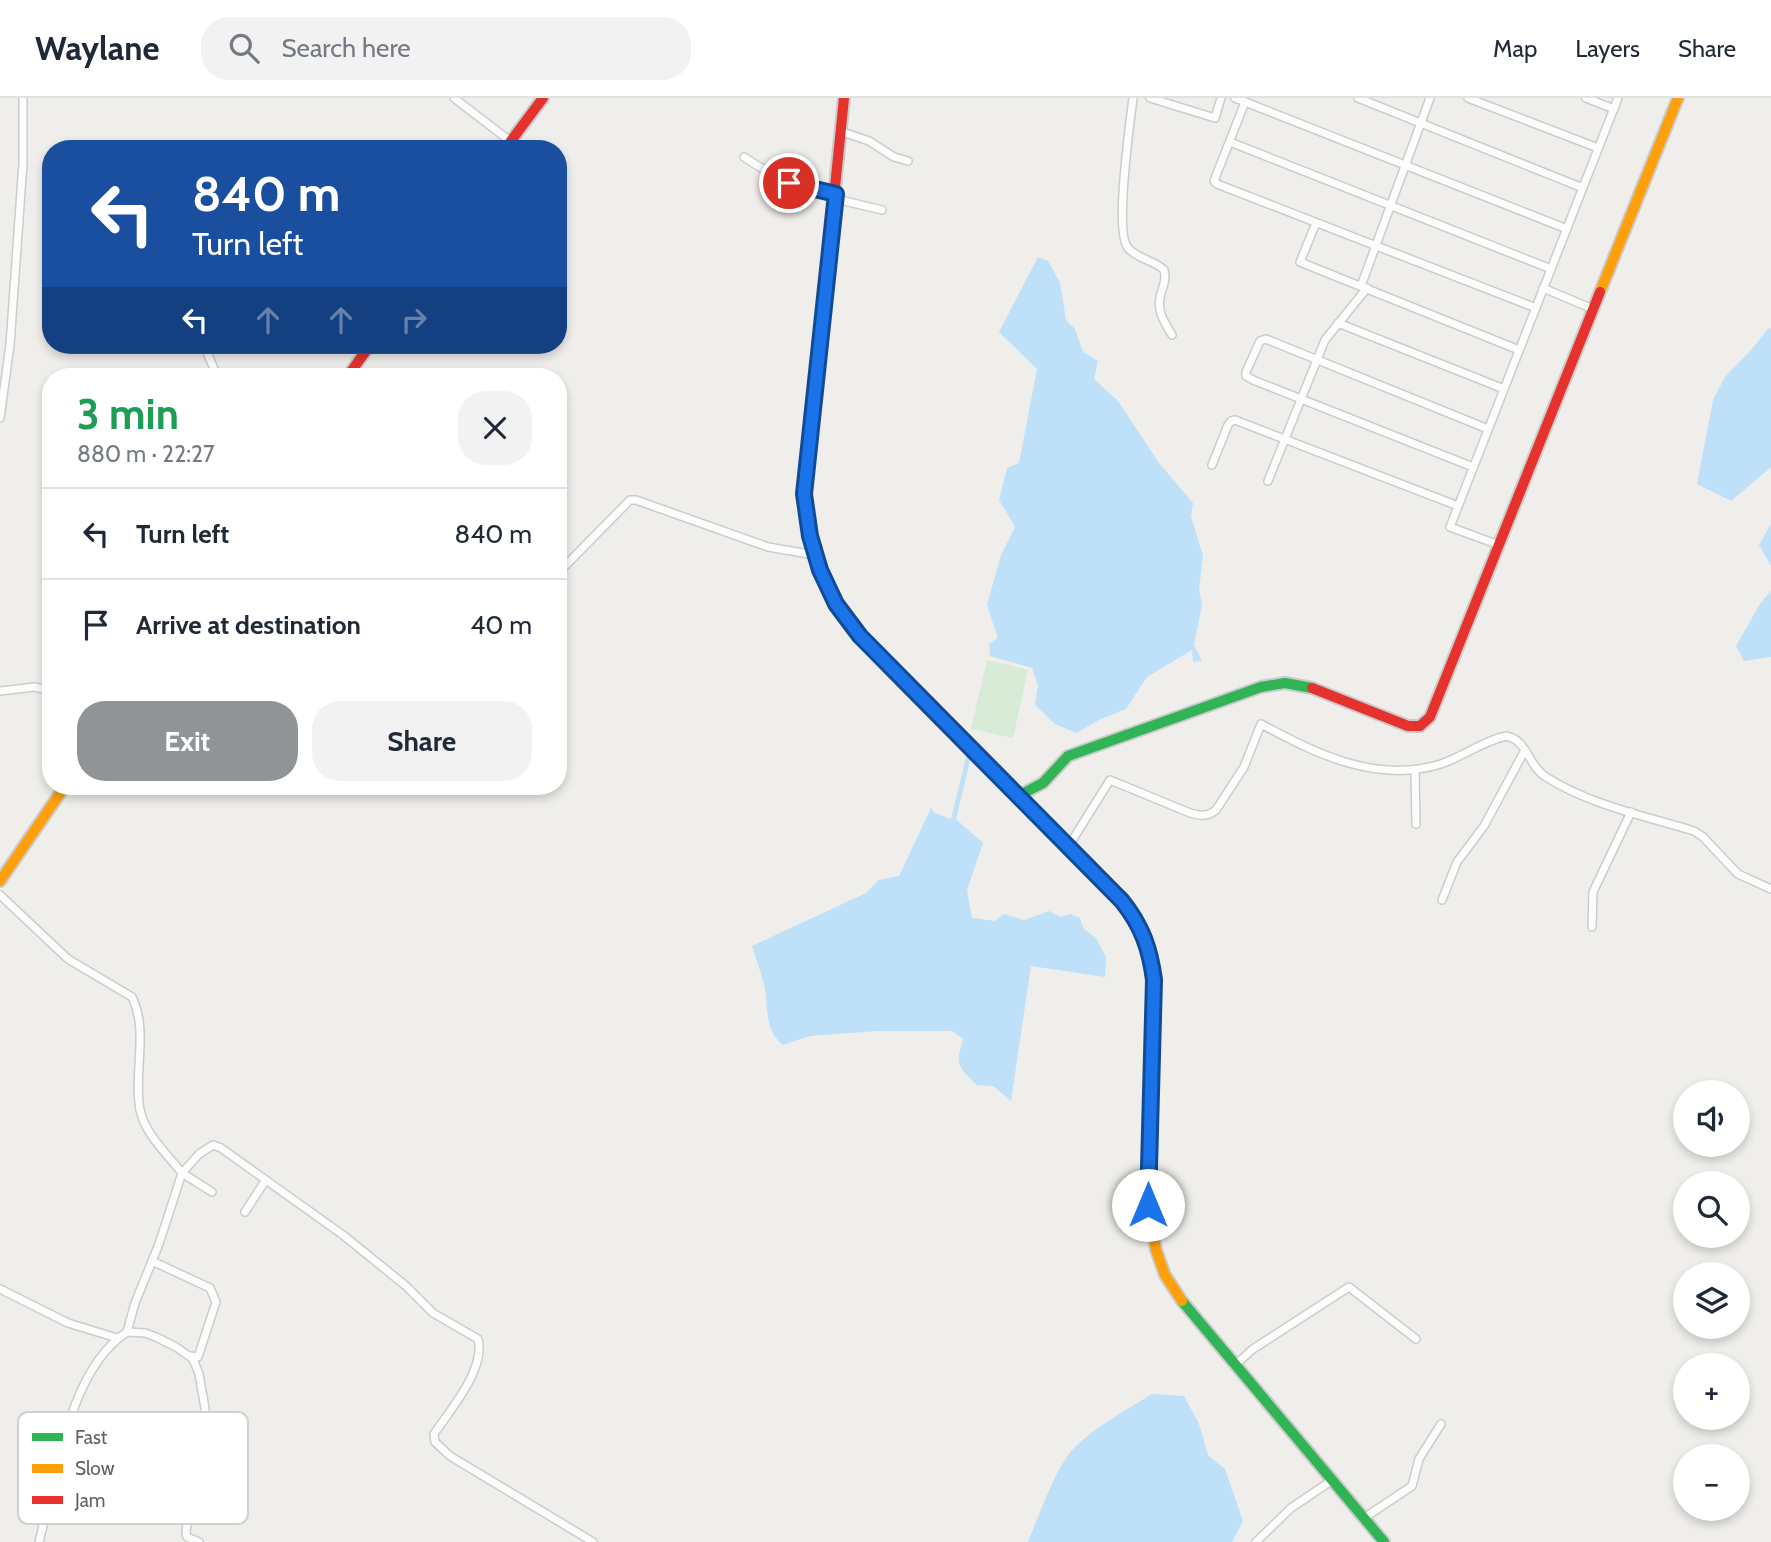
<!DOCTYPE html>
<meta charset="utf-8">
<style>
body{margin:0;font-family:Cabin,sans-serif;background:#f2f2f3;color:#1f2937;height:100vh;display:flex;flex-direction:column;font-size:26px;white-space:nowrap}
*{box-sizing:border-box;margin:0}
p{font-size:23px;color:#747a83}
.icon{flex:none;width:38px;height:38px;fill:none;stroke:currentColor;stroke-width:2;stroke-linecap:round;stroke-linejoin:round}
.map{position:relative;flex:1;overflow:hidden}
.drawer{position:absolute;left:42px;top:270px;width:525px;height:427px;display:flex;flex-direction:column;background:#fff;border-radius:28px;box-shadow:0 4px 10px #0003}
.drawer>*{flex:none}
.hud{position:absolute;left:42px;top:42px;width:525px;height:214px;border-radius:28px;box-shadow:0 4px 10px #0003;background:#1a4fa0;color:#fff;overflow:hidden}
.buttons{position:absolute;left:1673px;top:982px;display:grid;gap:14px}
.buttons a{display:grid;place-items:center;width:77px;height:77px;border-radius:50%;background:#fff;box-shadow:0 4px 10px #0003;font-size:35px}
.pin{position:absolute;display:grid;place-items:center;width:60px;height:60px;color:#fff;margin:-30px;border:4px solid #fff;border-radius:50%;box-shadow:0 2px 7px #0007}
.me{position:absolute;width:77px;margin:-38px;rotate:0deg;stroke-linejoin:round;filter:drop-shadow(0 0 5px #0008)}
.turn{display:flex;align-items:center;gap:24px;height:147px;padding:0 35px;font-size:32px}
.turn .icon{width:91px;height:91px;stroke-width:2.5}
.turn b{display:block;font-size:49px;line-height:60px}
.lanes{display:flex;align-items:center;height:66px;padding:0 35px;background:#0003;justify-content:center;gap:35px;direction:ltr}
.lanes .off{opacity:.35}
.round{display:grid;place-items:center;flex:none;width:74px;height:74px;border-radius:28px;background:#f2f2f3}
.summary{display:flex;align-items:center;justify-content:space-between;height:119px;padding:0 35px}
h1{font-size:42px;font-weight:700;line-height:52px;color:#1e9e55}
.button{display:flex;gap:14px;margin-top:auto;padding:14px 35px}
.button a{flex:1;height:80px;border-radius:28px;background:#919496;color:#fff;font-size:28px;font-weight:700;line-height:80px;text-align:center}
.button a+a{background:#f2f2f3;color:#1f2937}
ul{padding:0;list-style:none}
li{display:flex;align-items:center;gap:21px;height:91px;padding:0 35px;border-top:2px solid #e0e1e3}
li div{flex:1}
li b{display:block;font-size:26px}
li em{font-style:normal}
header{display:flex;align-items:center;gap:42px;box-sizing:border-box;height:98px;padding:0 35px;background:#fff;border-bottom:2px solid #e0e1e3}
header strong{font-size:33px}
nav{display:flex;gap:38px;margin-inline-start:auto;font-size:24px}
.search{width:490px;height:63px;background:#f2f2f3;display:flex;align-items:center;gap:18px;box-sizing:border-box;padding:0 24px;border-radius:28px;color:#747a83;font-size:26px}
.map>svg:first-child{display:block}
.green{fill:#d8ebd6}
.water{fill:#bfe0f9}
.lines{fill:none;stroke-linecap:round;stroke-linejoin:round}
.street-casing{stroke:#cbcccc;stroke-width:10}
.fast-casing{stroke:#cacacb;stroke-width:14}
.slow-casing{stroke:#cacacb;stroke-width:14}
.jam-casing{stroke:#cacacb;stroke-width:14}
.street{stroke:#fdfcfc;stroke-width:7}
.fast{stroke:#30b455;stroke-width:10}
.slow{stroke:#ff9f0a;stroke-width:10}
.jam{stroke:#e5322d;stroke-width:10}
.route-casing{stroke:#114b97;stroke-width:18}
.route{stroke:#1a73e8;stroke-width:12}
.key{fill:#fff;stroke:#cfd0d2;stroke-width:2}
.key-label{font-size:19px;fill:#5f6368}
</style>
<header>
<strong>Waylane</strong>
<div class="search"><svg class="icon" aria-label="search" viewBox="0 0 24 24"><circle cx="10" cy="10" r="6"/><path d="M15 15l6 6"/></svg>Search here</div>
<nav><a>Map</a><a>Layers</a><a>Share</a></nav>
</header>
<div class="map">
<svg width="1771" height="1444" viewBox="0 0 1771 1444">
<rect width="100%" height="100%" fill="#efeeea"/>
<polygon class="green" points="987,562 1028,572 1013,640 971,631"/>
<g class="water">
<polygon points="1038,159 1048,163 1060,185 1066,222 1075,231 1083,254 1098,263 1094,281 1118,303 1159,365 1193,405 1191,418 1203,458 1199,492 1202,507 1194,547 1202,563 1193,564 1192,552 1147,579 1126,611 1099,622 1076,635 1055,626 1035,607 1038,587 1032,570 990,558 989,546 998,540 987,507 1001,457 1015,429 999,402 1007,370 1019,365 1037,271 999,234"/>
<polygon points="1771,230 1771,369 1731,403 1697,386 1713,302 1725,279 1752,251 1768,231"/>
<polygon points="1771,426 1771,468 1759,447"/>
<polygon points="1771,493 1771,559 1744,563 1736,548 1760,506"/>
<path d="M967,655L971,659L956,721L983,745L967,792L972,820L995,823L1004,816L1024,822L1049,813L1060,819L1070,816L1080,820L1084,831L1096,840L1106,859L1105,879L1031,868L1011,1003L993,988L977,987C958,969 955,967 963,941L952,933H877L810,938L783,947C765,933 768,912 765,891C762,876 756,862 752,848L866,795L879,782L899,778L931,710L935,715L951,721Z"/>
<path d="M1152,1296L1184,1298L1199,1326L1208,1357L1225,1371L1243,1423L1232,1444H1028C1039,1418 1056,1367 1076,1348C1098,1327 1126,1312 1152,1296Z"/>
</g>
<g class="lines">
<defs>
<g id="street">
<polyline points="454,0 510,43"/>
<path d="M1133,0C1130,26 1114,134 1128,150C1137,161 1154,162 1164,172C1167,183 1162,189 1160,200C1157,214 1165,225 1172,237"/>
<polyline points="1150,0 1215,20 1221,0"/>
<polyline points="1235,0 1567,131"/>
<polyline points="1358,0 1583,90"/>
<polyline points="1468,0 1598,50"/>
<polyline points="1586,0 1614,11"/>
<polyline points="1245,4 1214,83 1217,86 1536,210"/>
<polyline points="840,33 869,43 894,59 908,63"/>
<polyline points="1230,44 1551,171"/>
<path d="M744,59C776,81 797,88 836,96"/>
<polyline points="836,101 882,112"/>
<polyline points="1316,125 1300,164 1519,252"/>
<polyline points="1361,188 1430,0"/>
<polyline points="1543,190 1593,211"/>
<polyline points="1338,225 1504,291"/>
<polyline points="204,247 214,271 220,278"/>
<polyline points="0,320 10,247 23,65 23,0"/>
<polyline points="1212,367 1228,327 1231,323 1235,322 1458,408"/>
<polyline points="1473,369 1253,282 1246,278 1246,274 1260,243 1266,241 1488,331"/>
<polyline points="1268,383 1325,242 1367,190"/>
<polyline points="1499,447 1450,429 1618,0"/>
<polyline points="558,472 563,470 630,402 636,402 768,449 815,457"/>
<polyline points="0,593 35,589 51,593"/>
<polyline points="1415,673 1416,726"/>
<path d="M1068,749L1110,682L1190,715C1201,718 1207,719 1216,712L1244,669L1261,626C1317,656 1376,686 1441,666C1464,658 1483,643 1506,638C1528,642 1528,668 1546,679C1590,707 1645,718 1694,733L1703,739L1738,776L1771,791"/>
<path d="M0,797L68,861L132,899C149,933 133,976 140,1012C145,1036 167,1056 182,1075L159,1146L135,1205L127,1234C68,1272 56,1381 39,1444"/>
<polyline points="1442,802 1457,764 1484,728 1525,652"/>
<polyline points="1592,829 1593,794 1631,714"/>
<path d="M212,1094L182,1075L199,1056L213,1047L221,1050L343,1137L406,1188L433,1215L478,1241C486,1271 450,1312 434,1336L435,1344L450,1358L593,1444"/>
<polyline points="245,1114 265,1083"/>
<polyline points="152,1163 210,1190 216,1204 198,1259 190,1258"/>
<polyline points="0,1191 68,1225 117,1240"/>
<path d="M127,1234L145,1235L156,1239L176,1249L193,1261L199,1276L205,1310L204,1329L210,1370C207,1388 181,1425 187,1439L199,1444"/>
<polyline points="1234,1268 1253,1251 1349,1189 1416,1241"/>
<polyline points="1364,1420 1412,1388 1419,1361 1441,1326"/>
<polyline points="1256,1444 1291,1410 1331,1383"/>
</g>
<g id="fast">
<polyline points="846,518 871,550 1078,758"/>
<polyline points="1018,698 1043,685 1068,658 1261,589 1285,585 1312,590"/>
<polyline points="1182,1203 1384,1444"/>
</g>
<g id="slow">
<polyline points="1600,194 1678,0"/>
<path d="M1078,758C1120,800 1145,820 1154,882L1148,1107L1156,1152L1165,1177L1182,1203"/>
<polyline points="0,783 65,688"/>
</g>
<g id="jam">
<path d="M844,0L804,396C810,440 821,481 846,518"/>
<polyline points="505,51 543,0"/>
<polyline points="348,278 370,247"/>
<polyline points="1312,590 1408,628 1420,628 1430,619 1600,194"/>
</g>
</defs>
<use href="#street" class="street-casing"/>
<use href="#fast" class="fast-casing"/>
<use href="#slow" class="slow-casing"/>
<use href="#jam" class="jam-casing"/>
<use href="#street" class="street"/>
<use href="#fast" class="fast"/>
<use href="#slow" class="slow"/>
<use href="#jam" class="jam"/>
</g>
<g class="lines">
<defs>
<path id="route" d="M789,85L836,96L804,396L810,438L820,472L836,506L860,538L1122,803C1142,828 1150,851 1154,882L1148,1107"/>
</defs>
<use href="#route" class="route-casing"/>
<use href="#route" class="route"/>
</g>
<rect x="18" y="1314" width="230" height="112" rx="10" class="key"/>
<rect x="32" y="1335" width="31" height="8" fill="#30b455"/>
<rect x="32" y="1366" width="31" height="9" fill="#ff9f0a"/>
<rect x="32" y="1398" width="31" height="8" fill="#e5322d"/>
<g class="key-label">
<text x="75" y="1346">Fast</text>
<text x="75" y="1377">Slow</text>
<text x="75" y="1409">Jam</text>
</g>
</svg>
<div class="buttons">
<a><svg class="icon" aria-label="sound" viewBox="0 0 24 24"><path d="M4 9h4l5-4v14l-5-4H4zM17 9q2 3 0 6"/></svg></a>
<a><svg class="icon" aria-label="search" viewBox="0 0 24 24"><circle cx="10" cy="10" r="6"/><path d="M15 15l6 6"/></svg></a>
<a><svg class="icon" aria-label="layers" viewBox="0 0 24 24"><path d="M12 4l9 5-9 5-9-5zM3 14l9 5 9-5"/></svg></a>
<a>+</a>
<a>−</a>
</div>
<div class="pin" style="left:789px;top:85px;background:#d93025"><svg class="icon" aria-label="arrive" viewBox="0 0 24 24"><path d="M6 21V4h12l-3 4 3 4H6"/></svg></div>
<svg class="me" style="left:1148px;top:1107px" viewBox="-20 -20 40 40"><circle r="19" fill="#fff"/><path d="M0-13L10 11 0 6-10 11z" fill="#1a73e8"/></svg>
<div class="hud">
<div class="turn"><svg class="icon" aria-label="left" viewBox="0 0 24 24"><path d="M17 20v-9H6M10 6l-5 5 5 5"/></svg><div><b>840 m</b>Turn left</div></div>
<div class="lanes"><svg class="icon" aria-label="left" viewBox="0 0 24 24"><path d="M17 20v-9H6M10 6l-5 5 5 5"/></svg><svg class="icon off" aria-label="ahead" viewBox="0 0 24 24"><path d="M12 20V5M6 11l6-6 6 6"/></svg><svg class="icon off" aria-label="ahead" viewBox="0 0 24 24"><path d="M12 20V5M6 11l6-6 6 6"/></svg><svg class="icon off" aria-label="right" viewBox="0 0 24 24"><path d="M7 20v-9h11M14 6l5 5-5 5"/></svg></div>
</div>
<section class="drawer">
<div class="summary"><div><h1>3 min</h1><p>880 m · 22:27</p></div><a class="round"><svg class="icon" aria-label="close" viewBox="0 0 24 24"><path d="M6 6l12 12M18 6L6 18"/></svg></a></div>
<ul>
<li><svg class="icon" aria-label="left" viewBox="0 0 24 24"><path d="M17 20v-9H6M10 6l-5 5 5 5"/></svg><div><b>Turn left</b></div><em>840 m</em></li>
<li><svg class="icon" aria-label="arrive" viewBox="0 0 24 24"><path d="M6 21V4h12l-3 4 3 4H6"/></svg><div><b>Arrive at destination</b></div><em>40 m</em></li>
</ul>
<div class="button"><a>Exit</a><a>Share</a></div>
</section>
</div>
